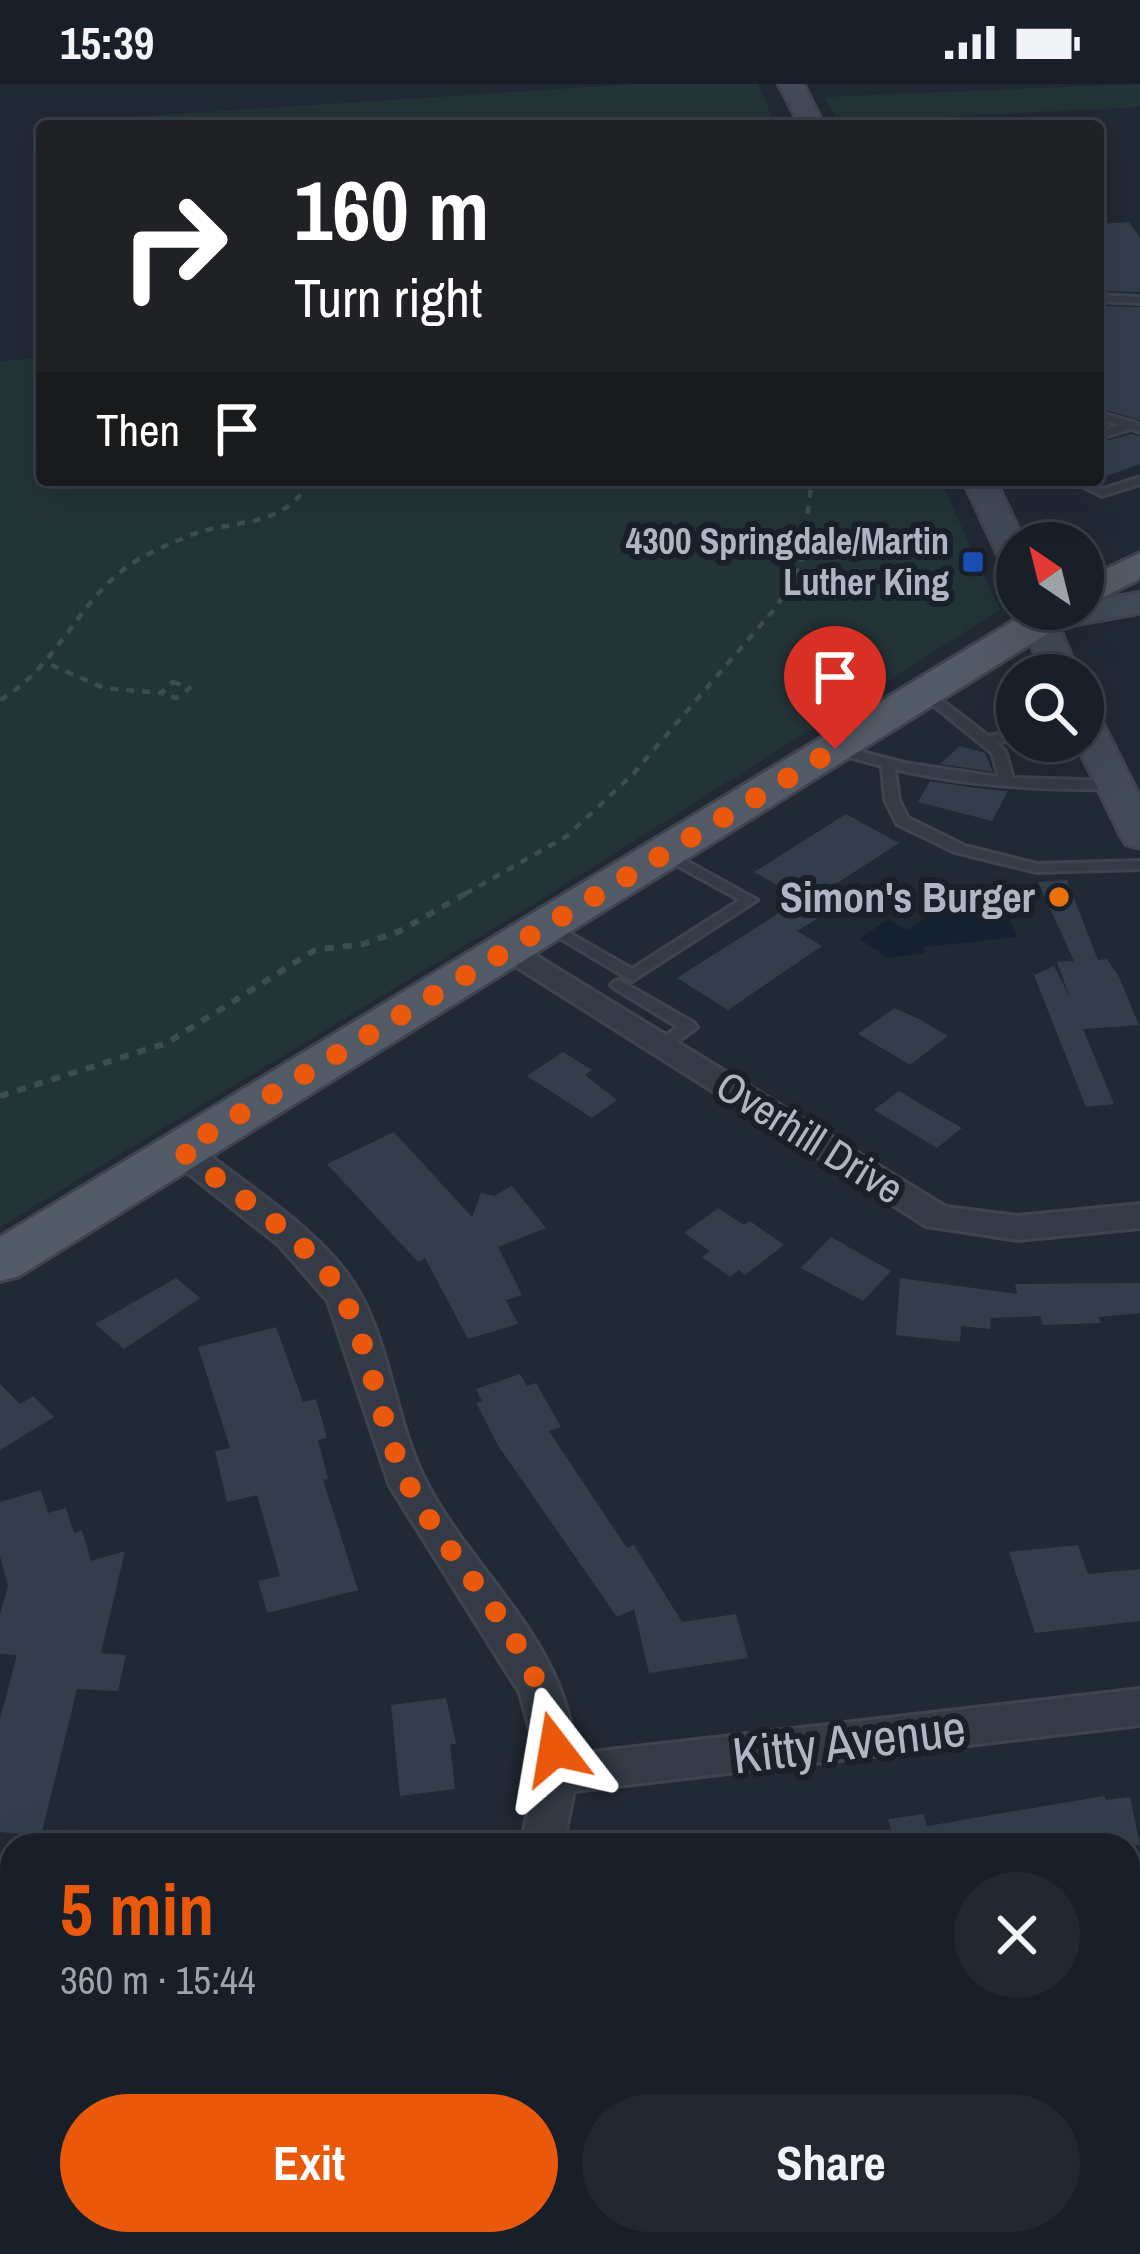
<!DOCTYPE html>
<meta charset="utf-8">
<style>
body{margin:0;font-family:"Archivo Narrow",sans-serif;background:#222730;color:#f1f3f6;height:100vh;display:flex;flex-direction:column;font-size:45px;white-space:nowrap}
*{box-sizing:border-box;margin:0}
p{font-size:39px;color:#9fa2a8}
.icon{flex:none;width:66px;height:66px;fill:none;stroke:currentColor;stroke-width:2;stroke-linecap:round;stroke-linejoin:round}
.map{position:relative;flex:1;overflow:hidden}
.drawer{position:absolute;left:0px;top:1749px;width:1140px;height:423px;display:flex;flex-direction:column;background:#191f28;border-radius:36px 36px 0 0;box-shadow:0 12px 48px #0002,0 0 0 3px #373d45}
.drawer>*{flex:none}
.hud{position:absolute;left:36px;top:36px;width:1068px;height:366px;border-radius:12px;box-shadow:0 12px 48px #0002,0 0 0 3px #373d45;background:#202124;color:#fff;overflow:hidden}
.needle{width:78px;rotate:325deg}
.buttons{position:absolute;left:996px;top:438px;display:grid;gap:24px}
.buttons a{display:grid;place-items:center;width:108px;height:108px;border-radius:50%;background:#191f28;box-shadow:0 12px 48px #0002,0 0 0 3px #373d45;font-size:60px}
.pin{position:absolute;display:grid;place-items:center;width:102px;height:102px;color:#fff;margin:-123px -51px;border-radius:50% 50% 50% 0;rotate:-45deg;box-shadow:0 0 12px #0007}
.pin .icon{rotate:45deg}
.me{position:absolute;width:132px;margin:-66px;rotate:346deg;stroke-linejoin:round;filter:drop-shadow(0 0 9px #0008)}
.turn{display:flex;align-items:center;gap:42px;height:252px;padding:0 60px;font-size:54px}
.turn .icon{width:156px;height:156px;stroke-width:2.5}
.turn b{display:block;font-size:84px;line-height:102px}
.then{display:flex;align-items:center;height:114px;padding:0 60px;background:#0003;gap:24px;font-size:45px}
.round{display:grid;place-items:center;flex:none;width:126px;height:126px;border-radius:63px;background:#222730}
.summary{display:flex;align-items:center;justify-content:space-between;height:204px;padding:0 60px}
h1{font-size:72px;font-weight:700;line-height:90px;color:#ea580c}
.action{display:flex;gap:24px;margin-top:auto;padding:24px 60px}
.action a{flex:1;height:138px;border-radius:72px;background:#ea580c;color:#fff;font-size:48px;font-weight:700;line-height:138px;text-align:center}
.action a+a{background:#222730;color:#f1f3f6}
.status{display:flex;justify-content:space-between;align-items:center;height:84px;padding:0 60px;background:#191f28;direction:ltr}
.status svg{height:33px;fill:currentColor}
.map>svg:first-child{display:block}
.green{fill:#233436}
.water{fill:#152131}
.building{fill:#333d4c}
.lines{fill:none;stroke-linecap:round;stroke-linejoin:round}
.lane-casing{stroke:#3e444f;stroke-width:6}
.street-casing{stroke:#3e444f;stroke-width:6}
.secondary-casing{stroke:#3e444f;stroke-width:6}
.primary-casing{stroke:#3e444f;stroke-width:6}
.path-far1{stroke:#3b4d4f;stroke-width:4.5;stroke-dasharray:8 8;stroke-linecap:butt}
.path{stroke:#3b4d4f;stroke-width:6;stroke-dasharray:9 9;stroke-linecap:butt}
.lane{fill:#343b46;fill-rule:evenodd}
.street{fill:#343b46;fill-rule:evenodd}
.secondary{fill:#424a58;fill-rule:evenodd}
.primary{fill:#525a66;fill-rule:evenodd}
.route{stroke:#ea580c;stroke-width:21;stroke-dasharray:0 37.8}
.transit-dot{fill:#1a4fb4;stroke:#1a202a;stroke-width:4.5}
.food-dot{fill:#e8710a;stroke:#1a202a;stroke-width:4.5}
.labels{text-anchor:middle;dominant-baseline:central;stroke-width:12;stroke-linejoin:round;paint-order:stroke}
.far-poi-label{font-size:36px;font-weight:bold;fill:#aeb6c3;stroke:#1a202a;text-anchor:end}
.poi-label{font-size:42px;font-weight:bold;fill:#aeb6c3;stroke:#1a202a;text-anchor:end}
.street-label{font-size:42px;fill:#aeb6c3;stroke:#1a202a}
.near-street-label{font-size:51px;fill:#aeb6c3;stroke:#1a202a}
</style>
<div class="status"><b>15:39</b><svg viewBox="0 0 49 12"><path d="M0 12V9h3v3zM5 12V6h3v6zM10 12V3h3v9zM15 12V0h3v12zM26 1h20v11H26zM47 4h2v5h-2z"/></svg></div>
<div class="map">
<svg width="1140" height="2170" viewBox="0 0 1140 2170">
<rect width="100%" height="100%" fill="#212935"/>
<g class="green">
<polygon points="636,0 758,0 776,42 113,42 113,34"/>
<polygon points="1140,0 1140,23 838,38 825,13"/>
<polygon points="42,274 42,396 940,396 1000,526 542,815 0,1143 0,277"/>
</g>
<polygon class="water" points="972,802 1003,818 1017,853 924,863 925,869 888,874 860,855 888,835 907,846"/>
<g class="building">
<polygon points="1129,138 1140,154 1140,208 1098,207 1098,140"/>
<polygon points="1098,222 1140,223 1140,336 1098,324"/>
<polygon points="1131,350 1140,352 1140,380 1098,395 1098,359"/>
<polygon points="960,662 985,669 993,688 940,680"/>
<polygon points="930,697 976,704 1008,707 992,737 918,718"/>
<polygon points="846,730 899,759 814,814 833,825 797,847 822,862 728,926 677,894 801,815 754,788"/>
<polygon points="1067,796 1098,876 1107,875 1119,893 1139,941 1083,945 1114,1020 1086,1023 1034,891 1054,882 1070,914 1057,878 1074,877 1038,798"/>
<polygon points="894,924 919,935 948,952 910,981 858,950"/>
<polygon points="563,968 592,986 585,991 617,1016 592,1034 527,992"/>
<polygon points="899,1007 934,1028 962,1044 937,1064 874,1026"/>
<polygon points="394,1048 472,1133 481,1109 494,1112 512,1102 546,1144 498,1163 522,1211 506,1216 518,1240 468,1255 425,1174 418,1178 327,1080"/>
<polygon points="718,1124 744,1141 750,1137 784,1161 745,1191 739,1186 730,1193 702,1173 710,1167 684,1149"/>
<polygon points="831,1153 891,1187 863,1217 801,1184"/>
<polygon points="176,1194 200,1214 124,1265 95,1240"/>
<polygon points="900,1194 1017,1210 1015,1200 1140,1199 1140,1229 1099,1233 1101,1239 1043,1241 1040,1232 991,1234 990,1245 961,1242 960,1258 896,1251"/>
<polygon points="276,1243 303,1318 316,1315 327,1354 318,1356 328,1395 323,1396 358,1506 267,1529 258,1497 280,1492 257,1411 227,1418 215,1367 230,1364 198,1263"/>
<polygon points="520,1290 527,1302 536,1299 561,1343 549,1347 627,1464 634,1461 682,1538 736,1530 748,1574 649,1589 634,1525 617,1533 499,1363 476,1319 482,1317 476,1305"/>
<polygon points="0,1300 20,1320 33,1312 54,1333 0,1366"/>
<polygon points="41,1406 48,1429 66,1424 74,1449 82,1446 91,1477 125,1467 101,1569 126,1571 118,1607 77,1605 41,1752 0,1748 0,1635 17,1571 0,1570 0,1530 8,1502 0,1472 0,1418"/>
<polygon points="1078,1461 1088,1490 1140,1485 1140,1537 1035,1549 1009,1468"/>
<polygon points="446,1614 456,1660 450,1660 455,1705 400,1712 391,1621"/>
<polygon points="1104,1712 1106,1716 1130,1713 1140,1761 895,1761 888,1735 923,1730 927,1742"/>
</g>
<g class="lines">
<defs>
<g id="lane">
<polygon points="1098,211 1140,213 1140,219 1098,217"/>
<polygon points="1098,328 1136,339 1140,341 1140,348 1131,345 1098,355 1098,348 1120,341 1098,335"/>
<polygon points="1140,393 1140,400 1102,412 1070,396 1085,396 1103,405"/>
<path d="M927,605L988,652L1017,647V655L996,659L1005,667L1013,694L1115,697L1122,701L1115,705C1041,706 967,702 895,685L899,716L908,734L965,762L1037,780L1140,777V785L1037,788L955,768L897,740L885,716L882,682L831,668V662L836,661L904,679L999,693L992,669L922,612L920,609Z"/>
<polygon points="667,766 757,816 632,897 540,842 547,837 552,839 632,885 740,816 662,773 660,770 662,767"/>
<polygon points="619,896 694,939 697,943 669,964 657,964 655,960 678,943 614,904 611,901 614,898"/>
</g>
<g id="street">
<polygon points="509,855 946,1123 1018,1132 1140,1120 1140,1144 1018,1156 926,1142 498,871 494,864 498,857"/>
<path d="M181,1055L193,1058C241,1098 299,1132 340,1181C390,1241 390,1324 423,1392C468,1485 570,1560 574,1670L1140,1605V1641L574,1707L563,1761H521L533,1703L532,1653L520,1609L390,1402L328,1217L279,1161L169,1074L165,1066L169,1058Z"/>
<polygon points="391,2160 439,2160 436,2170 388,2170"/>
</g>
<g id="secondary">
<polygon points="779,0 803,0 824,42 800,42"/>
<polygon points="963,396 995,396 1025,459 1017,459 1017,487 1001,477"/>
<polygon points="1140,509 1140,529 1059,543 1079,591 1043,591 1018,525 1083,525 1083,518"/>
<polygon points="1083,625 1096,628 1101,636 1140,714 1140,764 1126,760 1121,752 1075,657 1083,657"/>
</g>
<g id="primary">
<polygon points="1140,469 1140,495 1083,523 1083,496"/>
<polygon points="1033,525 1079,525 1074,533 19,1192 0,1197 0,1153"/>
</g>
</defs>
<use href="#lane" class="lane-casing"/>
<use href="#street" class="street-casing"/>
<use href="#secondary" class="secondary-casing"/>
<use href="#primary" class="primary-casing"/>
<g class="path-far1">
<polyline points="51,581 104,604 161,609"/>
<polygon points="173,598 190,604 176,614 161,609"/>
<path d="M0,616C61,581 80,508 141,474C160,464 179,455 200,448C244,435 286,442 310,396"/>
<polyline points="465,810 567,752 633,690 777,522 801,479 812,396"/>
</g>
<polyline class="path" points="0,1012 167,959 315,866 363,860 400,847 470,807"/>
<use href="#lane" class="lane"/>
<use href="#street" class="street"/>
<use href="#secondary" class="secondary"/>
<use href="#primary" class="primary"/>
</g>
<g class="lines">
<path class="route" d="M555,1665C544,1562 457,1491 410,1403C379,1344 374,1272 343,1213C314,1157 229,1108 181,1066L835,665"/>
</g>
<rect class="transit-dot" x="961" y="466" width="24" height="24" rx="6"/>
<circle class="food-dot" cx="1059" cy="813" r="12"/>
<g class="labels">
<g class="far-poi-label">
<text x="949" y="457">4300 Springdale/Martin<tspan x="949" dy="41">Luther King</tspan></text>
</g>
<g class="poi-label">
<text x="1035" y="813">Simon's Burger</text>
</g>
<g class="street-label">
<text transform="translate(810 1053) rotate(32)">Overhill Drive</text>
</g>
<g class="near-street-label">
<text transform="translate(849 1657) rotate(-7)">Kitty Avenue</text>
</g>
</g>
</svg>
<div class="buttons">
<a><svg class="needle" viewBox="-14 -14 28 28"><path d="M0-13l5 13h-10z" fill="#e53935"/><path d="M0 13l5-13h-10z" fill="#9fa2a8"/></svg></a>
<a><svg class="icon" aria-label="search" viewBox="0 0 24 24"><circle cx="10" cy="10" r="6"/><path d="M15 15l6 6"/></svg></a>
</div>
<div class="pin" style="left:835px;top:665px;background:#d93025"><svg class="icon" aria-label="arrive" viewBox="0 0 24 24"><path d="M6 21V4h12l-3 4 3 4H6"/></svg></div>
<svg class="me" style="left:555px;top:1665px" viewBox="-20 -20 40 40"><path d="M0-17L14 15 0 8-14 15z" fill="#ea580c" stroke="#fff" stroke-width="4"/></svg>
<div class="hud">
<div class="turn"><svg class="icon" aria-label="right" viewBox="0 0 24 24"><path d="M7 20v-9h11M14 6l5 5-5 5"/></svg><div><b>160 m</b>Turn right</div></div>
<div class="then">Then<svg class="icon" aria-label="arrive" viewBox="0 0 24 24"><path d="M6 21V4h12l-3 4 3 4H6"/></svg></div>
</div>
<section class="drawer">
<div class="summary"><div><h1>5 min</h1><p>360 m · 15:44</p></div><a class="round"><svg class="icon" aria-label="close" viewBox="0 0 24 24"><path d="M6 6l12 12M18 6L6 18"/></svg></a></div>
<div class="action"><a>Exit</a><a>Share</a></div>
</section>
</div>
